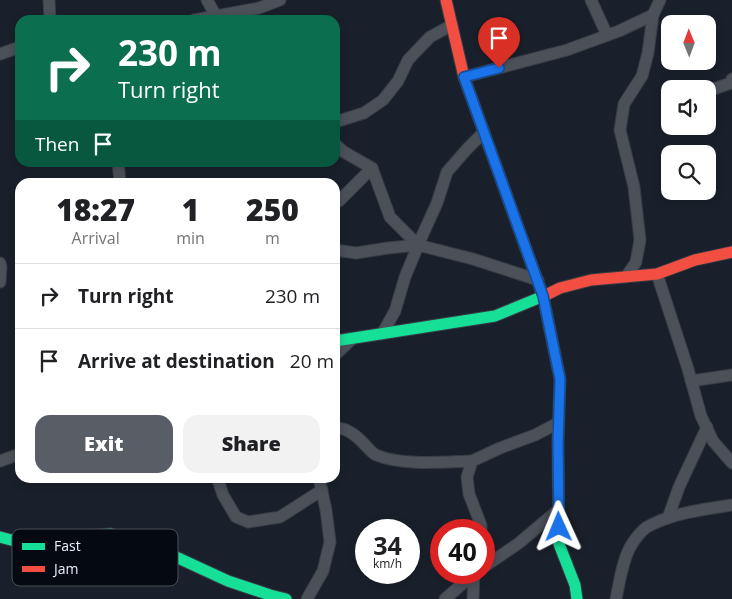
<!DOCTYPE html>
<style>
body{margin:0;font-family:"Open Sans",sans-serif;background:#f2f2f2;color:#202124;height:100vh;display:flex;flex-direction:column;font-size:19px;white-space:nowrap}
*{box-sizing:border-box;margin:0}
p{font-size:16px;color:#757577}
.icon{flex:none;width:28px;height:28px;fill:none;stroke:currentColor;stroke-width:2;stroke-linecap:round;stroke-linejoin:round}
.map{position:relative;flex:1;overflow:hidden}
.sheet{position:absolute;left:15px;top:178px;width:325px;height:305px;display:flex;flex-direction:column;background:#fff;border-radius:15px;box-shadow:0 2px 8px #0003}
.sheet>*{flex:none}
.hud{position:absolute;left:15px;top:15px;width:325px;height:152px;border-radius:15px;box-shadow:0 2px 8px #0003;background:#0b6e4f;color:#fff;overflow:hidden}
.needle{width:32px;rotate:359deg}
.buttons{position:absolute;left:661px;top:15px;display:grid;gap:10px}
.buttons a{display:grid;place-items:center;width:55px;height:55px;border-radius:10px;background:#fff;box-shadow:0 2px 8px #0003;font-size:25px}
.speed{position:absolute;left:355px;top:519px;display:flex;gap:10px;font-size:25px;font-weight:700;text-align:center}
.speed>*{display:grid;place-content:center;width:65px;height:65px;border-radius:50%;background:#fff;box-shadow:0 2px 8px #0003;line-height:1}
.speed small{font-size:12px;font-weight:400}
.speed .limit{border:8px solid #d22;background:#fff;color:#111}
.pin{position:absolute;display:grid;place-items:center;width:42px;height:42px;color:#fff;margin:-51px -21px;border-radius:50% 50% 50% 0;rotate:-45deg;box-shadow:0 0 5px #0007}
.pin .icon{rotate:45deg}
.me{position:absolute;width:55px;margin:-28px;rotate:359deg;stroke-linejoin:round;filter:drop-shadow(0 0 4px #0008)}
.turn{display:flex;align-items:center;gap:18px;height:105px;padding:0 20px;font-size:22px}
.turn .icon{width:65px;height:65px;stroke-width:2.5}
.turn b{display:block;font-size:35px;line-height:42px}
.then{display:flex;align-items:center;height:48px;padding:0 20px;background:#0003;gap:10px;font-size:19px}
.eta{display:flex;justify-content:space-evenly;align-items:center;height:85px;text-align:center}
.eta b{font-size:30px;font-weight:800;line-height:35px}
.button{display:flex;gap:10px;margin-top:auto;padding:10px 20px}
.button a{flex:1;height:58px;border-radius:15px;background:#595d65;color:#fff;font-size:20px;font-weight:800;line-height:58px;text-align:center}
.button a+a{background:#f2f2f2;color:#202124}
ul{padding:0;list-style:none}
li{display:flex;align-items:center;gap:15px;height:65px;padding:0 20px;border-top:1px solid #e0e0e0}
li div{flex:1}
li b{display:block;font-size:19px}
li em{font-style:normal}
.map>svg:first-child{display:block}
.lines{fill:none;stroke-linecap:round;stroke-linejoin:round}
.street-casing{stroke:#383c45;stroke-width:13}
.fast-casing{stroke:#383c45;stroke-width:13}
.jam-casing{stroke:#383c45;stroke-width:13}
.street{stroke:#4b5059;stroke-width:11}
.fast{stroke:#16e098;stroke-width:11}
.jam{stroke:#f24e42;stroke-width:11}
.route-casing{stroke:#114b97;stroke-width:12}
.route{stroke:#1a73e8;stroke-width:9}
.key{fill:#050911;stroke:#494e58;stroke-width:1}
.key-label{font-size:14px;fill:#e7f0fd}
</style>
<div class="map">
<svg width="732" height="599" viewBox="0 0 732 599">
<rect width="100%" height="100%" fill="#1a202b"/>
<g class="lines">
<defs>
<g id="street">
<polyline points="49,0 50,20"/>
<polyline points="207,0 216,16"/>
<polyline points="591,0 607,35"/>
<polyline points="194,20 259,8 280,0"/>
<polyline points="0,54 20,47"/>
<polyline points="464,77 567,50 619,31 653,15"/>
<polyline points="708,91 731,83 732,79"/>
<polyline points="335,122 364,113 383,100 398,81 408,60 430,37 452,25"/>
<polyline points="335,144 344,152 372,168 390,217 418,245"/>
<polyline points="118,162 120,182"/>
<polyline points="335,203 339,201 372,168"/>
<polyline points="335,250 356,253 388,248 418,245 473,259 538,280"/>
<polyline points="0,263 1,267 0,282"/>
<polyline points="657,274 688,369 701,416 713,441 732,463"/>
<polyline points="626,277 636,262 640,240 634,187 620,130 624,104 642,76 648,53 653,15 660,0"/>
<polyline points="382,334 395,311 405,277 422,236 437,203 447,172 467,149 484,132"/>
<polyline points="335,355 352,339"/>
<polyline points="691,381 732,375"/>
<path d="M335,428C348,427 359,438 367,447C370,450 372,453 376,455C403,466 443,462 472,461"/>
<polyline points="0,461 20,454"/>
<polyline points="218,480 223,495 236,517 248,522 280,517 322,490"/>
<polyline points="668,518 679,487 707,427"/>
<polyline points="481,530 481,525 469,494 467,477 472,461 500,448 535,435 558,423"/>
<polyline points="484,567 519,543 558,510"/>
<polyline points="307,599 323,571 330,542 326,510 319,478"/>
<polyline points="445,599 476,572"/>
<polyline points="473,599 474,572"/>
<path d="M616,599C619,584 623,557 632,544C635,539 642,530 647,527C671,513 705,509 732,505"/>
</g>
<g id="fast">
<polyline points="526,249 543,296 560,379 558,443 559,544 575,585 577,599"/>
<polyline points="335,341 495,316 546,295"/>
<polyline points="0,537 15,541 111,534 150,545 228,581 270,595 286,599"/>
</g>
<g id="jam">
<polyline points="446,0 464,77 526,249"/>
<polyline points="546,295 560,288 591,280 657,274 695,260 732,252"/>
</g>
</defs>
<use href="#street" class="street-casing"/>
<use href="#fast" class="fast-casing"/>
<use href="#jam" class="jam-casing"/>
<use href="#street" class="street"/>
<use href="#fast" class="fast"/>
<use href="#jam" class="jam"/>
</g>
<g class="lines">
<defs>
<polyline id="route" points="499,68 464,77 543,296 560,379 558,443 559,527"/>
</defs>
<use href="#route" class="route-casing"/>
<use href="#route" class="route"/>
</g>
<rect x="12" y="529" width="166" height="57" rx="8" class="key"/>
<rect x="22" y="543" width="23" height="7" fill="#16e098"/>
<rect x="22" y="566" width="23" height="6" fill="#f24e42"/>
<g class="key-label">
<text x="54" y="551">Fast</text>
<text x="54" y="574">Jam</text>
</g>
</svg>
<div class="buttons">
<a><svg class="needle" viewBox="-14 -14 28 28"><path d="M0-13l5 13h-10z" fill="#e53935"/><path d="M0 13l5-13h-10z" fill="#757577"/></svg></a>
<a><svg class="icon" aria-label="sound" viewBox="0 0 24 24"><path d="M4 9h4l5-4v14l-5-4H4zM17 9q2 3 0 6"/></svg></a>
<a><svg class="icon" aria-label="search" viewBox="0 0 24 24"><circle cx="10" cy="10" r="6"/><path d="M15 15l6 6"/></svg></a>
</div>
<div class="speed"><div>34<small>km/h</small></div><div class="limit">40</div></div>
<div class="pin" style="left:499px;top:68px;background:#d93025"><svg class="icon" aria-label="arrive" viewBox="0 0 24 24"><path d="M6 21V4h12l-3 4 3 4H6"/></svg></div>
<svg class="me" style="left:559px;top:527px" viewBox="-20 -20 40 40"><path d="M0-17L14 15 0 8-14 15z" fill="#1a73e8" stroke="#fff" stroke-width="4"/></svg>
<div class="hud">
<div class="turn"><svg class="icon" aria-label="right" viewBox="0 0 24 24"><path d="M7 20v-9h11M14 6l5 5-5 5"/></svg><div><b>230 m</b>Turn right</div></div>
<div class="then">Then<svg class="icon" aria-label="arrive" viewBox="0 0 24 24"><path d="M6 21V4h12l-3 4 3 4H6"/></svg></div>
</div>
<section class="sheet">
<div class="eta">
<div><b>18:27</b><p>Arrival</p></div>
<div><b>1</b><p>min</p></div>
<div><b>250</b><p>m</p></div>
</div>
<ul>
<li><svg class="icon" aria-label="right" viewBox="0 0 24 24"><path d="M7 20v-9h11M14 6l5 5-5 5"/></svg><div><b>Turn right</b></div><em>230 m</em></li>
<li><svg class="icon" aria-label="arrive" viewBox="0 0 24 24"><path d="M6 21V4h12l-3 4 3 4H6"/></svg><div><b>Arrive at destination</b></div><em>20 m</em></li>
</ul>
<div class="button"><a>Exit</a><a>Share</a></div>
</section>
</div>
